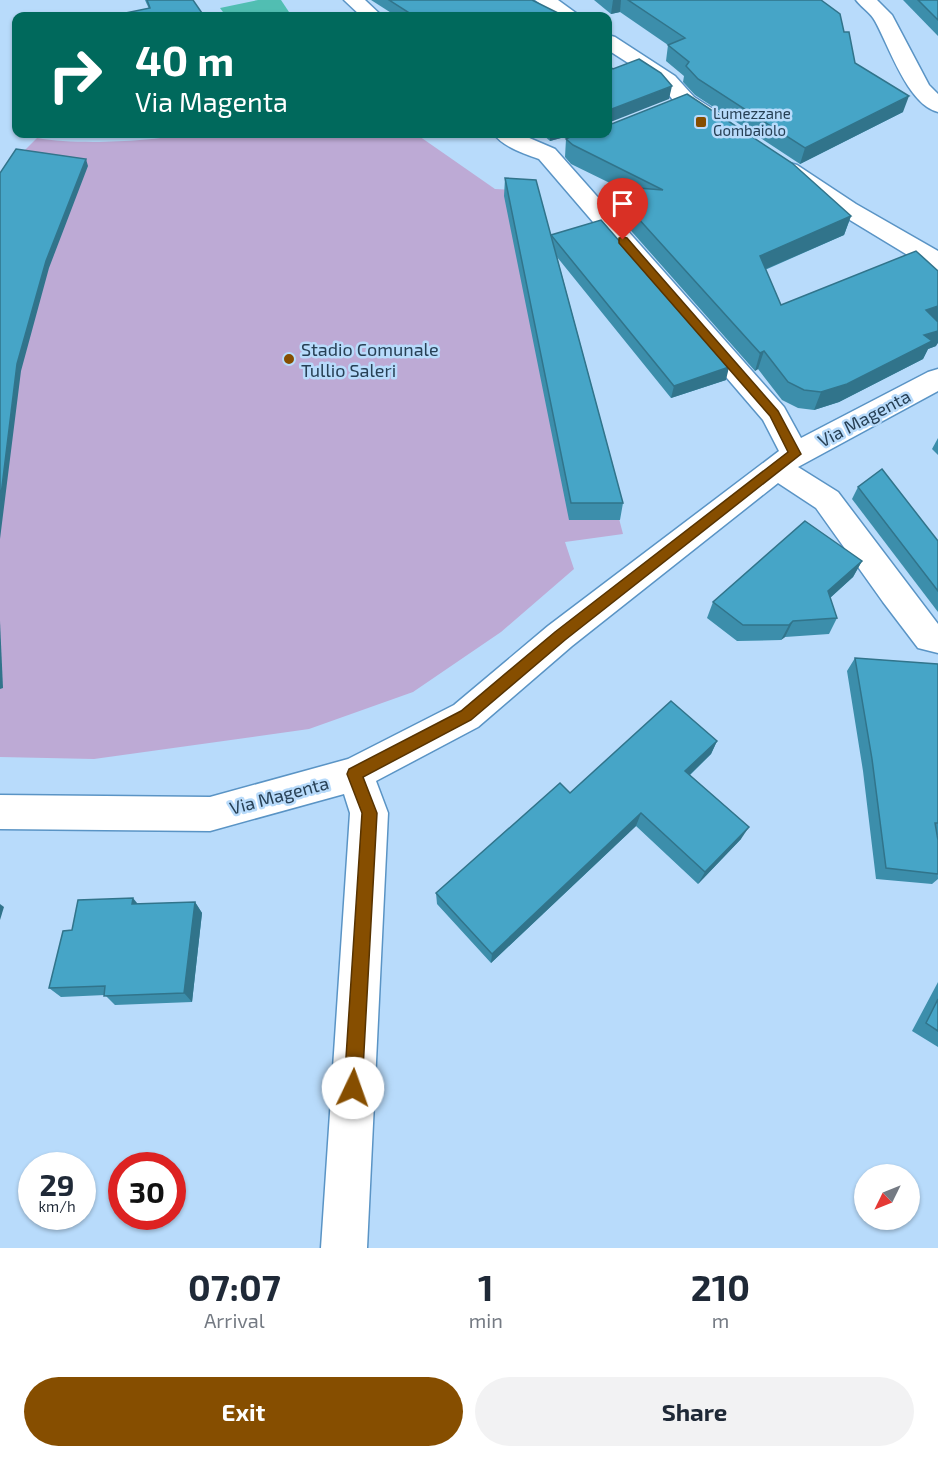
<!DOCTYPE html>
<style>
body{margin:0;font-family:"Exo 2",sans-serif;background:#f2f2f3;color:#1f2937;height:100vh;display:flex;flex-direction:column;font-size:22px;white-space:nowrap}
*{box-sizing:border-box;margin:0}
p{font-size:20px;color:#747a83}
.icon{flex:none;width:33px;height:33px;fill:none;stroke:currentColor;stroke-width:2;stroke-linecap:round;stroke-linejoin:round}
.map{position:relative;height:1248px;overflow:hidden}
.details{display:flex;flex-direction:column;background:#fff;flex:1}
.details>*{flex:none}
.top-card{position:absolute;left:12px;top:12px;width:600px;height:126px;border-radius:12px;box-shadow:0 2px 4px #0004;background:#00695c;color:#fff;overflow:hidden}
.needle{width:39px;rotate:227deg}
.controls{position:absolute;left:854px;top:1164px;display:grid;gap:12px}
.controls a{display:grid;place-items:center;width:66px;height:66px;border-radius:50%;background:#fff;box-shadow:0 2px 4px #0004;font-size:30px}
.speed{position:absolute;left:18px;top:1152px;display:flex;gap:12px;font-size:30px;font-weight:700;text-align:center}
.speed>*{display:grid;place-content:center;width:78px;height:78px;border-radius:50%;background:#fff;box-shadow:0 2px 4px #0004;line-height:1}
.speed small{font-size:15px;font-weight:400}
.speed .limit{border:9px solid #d22;background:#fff;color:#111}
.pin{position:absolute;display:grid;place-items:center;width:51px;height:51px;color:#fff;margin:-62px -26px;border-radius:50% 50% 50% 0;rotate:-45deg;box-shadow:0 0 6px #0007}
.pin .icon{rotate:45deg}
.me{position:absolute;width:66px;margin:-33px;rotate:3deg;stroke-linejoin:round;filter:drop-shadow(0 0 4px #0008)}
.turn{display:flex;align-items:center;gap:21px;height:126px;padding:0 24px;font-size:27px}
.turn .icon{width:78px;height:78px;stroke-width:2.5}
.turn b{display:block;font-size:42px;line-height:51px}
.eta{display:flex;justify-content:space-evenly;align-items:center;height:102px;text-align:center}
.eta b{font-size:36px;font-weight:700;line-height:42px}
.button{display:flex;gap:12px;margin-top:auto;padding:12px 24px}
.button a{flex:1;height:69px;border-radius:36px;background:#864e00;color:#fff;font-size:24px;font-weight:700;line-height:69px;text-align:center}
.button a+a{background:#f2f2f3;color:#1f2937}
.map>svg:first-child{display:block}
.green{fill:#bdaad5}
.water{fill:#51beb2}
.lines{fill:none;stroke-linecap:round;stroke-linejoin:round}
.street-casing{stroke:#5a94c5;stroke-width:3}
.street{fill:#fff;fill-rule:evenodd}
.wall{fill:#3c8eab}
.shaded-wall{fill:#31748b}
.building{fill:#46a5c7;stroke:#31748b;stroke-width:1.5}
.route{fill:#864e00;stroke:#573300;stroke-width:1.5}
.poi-dot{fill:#864e00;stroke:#b8dbfb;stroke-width:2}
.labels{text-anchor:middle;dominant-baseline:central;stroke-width:5;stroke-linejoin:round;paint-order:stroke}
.far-poi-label{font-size:15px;fill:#274055;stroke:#b8dbfb;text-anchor:start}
.poi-label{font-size:18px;fill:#274055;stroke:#b8dbfb;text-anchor:start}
.street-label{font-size:18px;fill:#274055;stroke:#b8dbfb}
</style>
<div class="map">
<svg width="938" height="1248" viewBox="0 0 938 1248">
<rect width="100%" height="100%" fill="#b8dbfb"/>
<path class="green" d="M186,134H416L495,189L534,191L623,534L565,542L574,569L501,632L413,692L309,729L94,759L0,757V184L19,156L37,138C76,145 147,142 186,134Z"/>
<polygon class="water" points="258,0 281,0 289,12 267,16 226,16 220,8"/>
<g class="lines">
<defs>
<g id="street">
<polygon points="344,0 365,0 382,16 361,16"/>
<polygon points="535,0 558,0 580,16 557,16"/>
<path d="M856,0H877L892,15L929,85L938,94V112C908,105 889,46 875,21C871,13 862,8 856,0Z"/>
<polygon points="608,35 615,37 675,76 694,97 727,118 730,123 727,128 719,130 711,128 678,107 661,84 608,50"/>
<path d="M494,134H520L555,149L784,407L801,438L928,372L938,369V391L798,467L838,492L938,624V653L918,648L883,602L816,508L778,483L572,646L478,727L376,781L388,813L367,1248H321L350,813L344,794L210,831L0,829V795L210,797L348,759L454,705L548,626L779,451L763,420L539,159C525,154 503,147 494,134Z"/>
<polygon points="789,163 797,165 856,204 938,251 938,270 929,268 840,214 781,175 778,170 781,165"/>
</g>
</defs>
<use href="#street" class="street-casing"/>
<use href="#street" class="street"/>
</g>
<g class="wall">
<polygon points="145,0 193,0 149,9"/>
<polygon points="371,0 532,0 564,16 396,16"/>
<polygon points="594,0 821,0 844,32 855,63 903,112 800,164 695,95 683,82 684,76 666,61 668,45 620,12 611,14"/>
<polygon points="903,0 938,0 938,36"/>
<polygon points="542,134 608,134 851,216 844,235 765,270 781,305 936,346 928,349 923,359 839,402 814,410 798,408 782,400 758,369 755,371 625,224 625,220 610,204 613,186 616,186 571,164 565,157 566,139 576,134 550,141"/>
<polygon points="505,178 551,235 726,380 671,398 557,257 623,503 620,520 569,520 504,196"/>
<polygon points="938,438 938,455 932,449"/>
<polygon points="858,487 938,541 938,612 852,499"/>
<polygon points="862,561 853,577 830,598 837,618 829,634 785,637 781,640 737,641 707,618 713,602"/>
<polygon points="855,658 938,664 938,835 937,835 938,879 932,884 876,879 863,771 847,671"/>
<polygon points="717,741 711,754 690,775 741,839 698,884 636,826 491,963 437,904 436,893 570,793"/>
<polygon points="195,902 202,913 192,1002 115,1005 105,995 61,997 49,988 72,930 137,904"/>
<polygon points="938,982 938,1047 912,1031"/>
</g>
<g class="shaded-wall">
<polygon points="613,0 621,0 620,12 611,14"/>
<polygon points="672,86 669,99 608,123 609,110"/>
<polygon points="909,96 903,112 800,164 805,148"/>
<polygon points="550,134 575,134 550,141"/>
<polygon points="86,159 88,166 49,268 21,371 0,539 0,503 17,364 46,261"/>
<polygon points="851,216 844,235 754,274 760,256"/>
<polygon points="938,306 938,322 926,310"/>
<polygon points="938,331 938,343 936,346 928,349 923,359 839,402 814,410 821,392 924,335"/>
<polygon points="764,351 758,369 755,371 760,353"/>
<polygon points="729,367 726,380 671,398 674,386"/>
<polygon points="862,561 853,577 820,607 828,591"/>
<polygon points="0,621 3,688 0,689"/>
<polygon points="793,621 785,637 781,640 789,625"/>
<polygon points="717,741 711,754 680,784 685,771"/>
<polygon points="641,813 636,826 491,963 492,954"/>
<polygon points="749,827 741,839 698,884 705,872"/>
<polygon points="133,898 142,909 132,904"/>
<polygon points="195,902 202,913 192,1002 184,993"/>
<polygon points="0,904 4,907 0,920"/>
</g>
<g class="building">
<polygon points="147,0 193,0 204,16 111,16 150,8"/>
<polygon points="389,0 532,0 564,16 414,16"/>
<polygon points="628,0 821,0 840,14 844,32 849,32 855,63 909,96 805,148 698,79 686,66 689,62 668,45 685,38"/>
<polygon points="918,0 938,0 938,20"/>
<polygon points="639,59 661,73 672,86 609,110 608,117 608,65 613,69"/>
<polygon points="687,94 792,163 851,216 760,256 781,305 916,251 938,271 938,306 926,310 938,322 938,331 924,335 932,341 847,384 821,392 804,390 788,382 764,351 760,353 627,206 631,205 613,186 663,190 573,145 566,139 576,134 608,134 608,125 614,123"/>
<polygon points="16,149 86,159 46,261 17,364 0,503 0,173"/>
<polygon points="505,178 536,180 623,503 571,503"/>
<polygon points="601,220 729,367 674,386 551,235"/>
<polygon points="882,469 938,541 938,591 858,487"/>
<polygon points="805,521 862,561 828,591 837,618 793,621 789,625 743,625 713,602"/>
<polygon points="855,658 938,664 938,823 935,823 938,840 938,874 886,868 872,759"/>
<polygon points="671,701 717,741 685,771 749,827 705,872 641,813 492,954 436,893 560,783 570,793"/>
<polygon points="133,898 132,904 195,902 184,993 104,996 105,986 49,988 63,931 72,930 78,900"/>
<polygon points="938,999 938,1031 926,1023"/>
</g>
<polygon class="route" points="623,237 627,238 778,411 801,454 565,640 471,720 363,777 377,813 362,1088 359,1094 353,1097 347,1094 344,1088 362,813 347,774 349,769 461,711 555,632 788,452 770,416 619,243 619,238"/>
<g class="poi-dot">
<rect x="695" y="116" width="12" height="12" rx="3"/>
<circle cx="289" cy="359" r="6"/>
</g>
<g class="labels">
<g class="far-poi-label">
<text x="713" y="113">Lumezzane<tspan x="713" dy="17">Gombaiolo</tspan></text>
</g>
<g class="poi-label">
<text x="301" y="349">Stadio Comunale<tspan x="301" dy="21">Tullio Saleri</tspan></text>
</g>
<g class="street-label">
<text transform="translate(864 418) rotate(-28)">Via Magenta</text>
<text transform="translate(279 795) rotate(-15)">Via Magenta</text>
</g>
</g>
</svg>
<div class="controls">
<a><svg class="needle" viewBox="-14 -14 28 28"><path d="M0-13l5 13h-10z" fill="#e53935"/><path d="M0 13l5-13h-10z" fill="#747a83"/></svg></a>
</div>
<div class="speed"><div>29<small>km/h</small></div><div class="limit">30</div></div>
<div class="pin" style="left:623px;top:240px;background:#d93025"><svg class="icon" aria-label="arrive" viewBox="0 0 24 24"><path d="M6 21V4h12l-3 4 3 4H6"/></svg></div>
<svg class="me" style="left:353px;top:1088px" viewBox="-20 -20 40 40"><circle r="19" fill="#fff"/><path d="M0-13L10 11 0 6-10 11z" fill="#864e00"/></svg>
<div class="top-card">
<div class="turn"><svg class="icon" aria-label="right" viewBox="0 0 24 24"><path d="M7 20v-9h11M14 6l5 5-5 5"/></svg><div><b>40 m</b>Via Magenta</div></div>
</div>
</div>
<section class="details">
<div class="eta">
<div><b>07:07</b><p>Arrival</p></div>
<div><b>1</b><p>min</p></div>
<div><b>210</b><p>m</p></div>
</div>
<div class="button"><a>Exit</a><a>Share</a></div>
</section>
